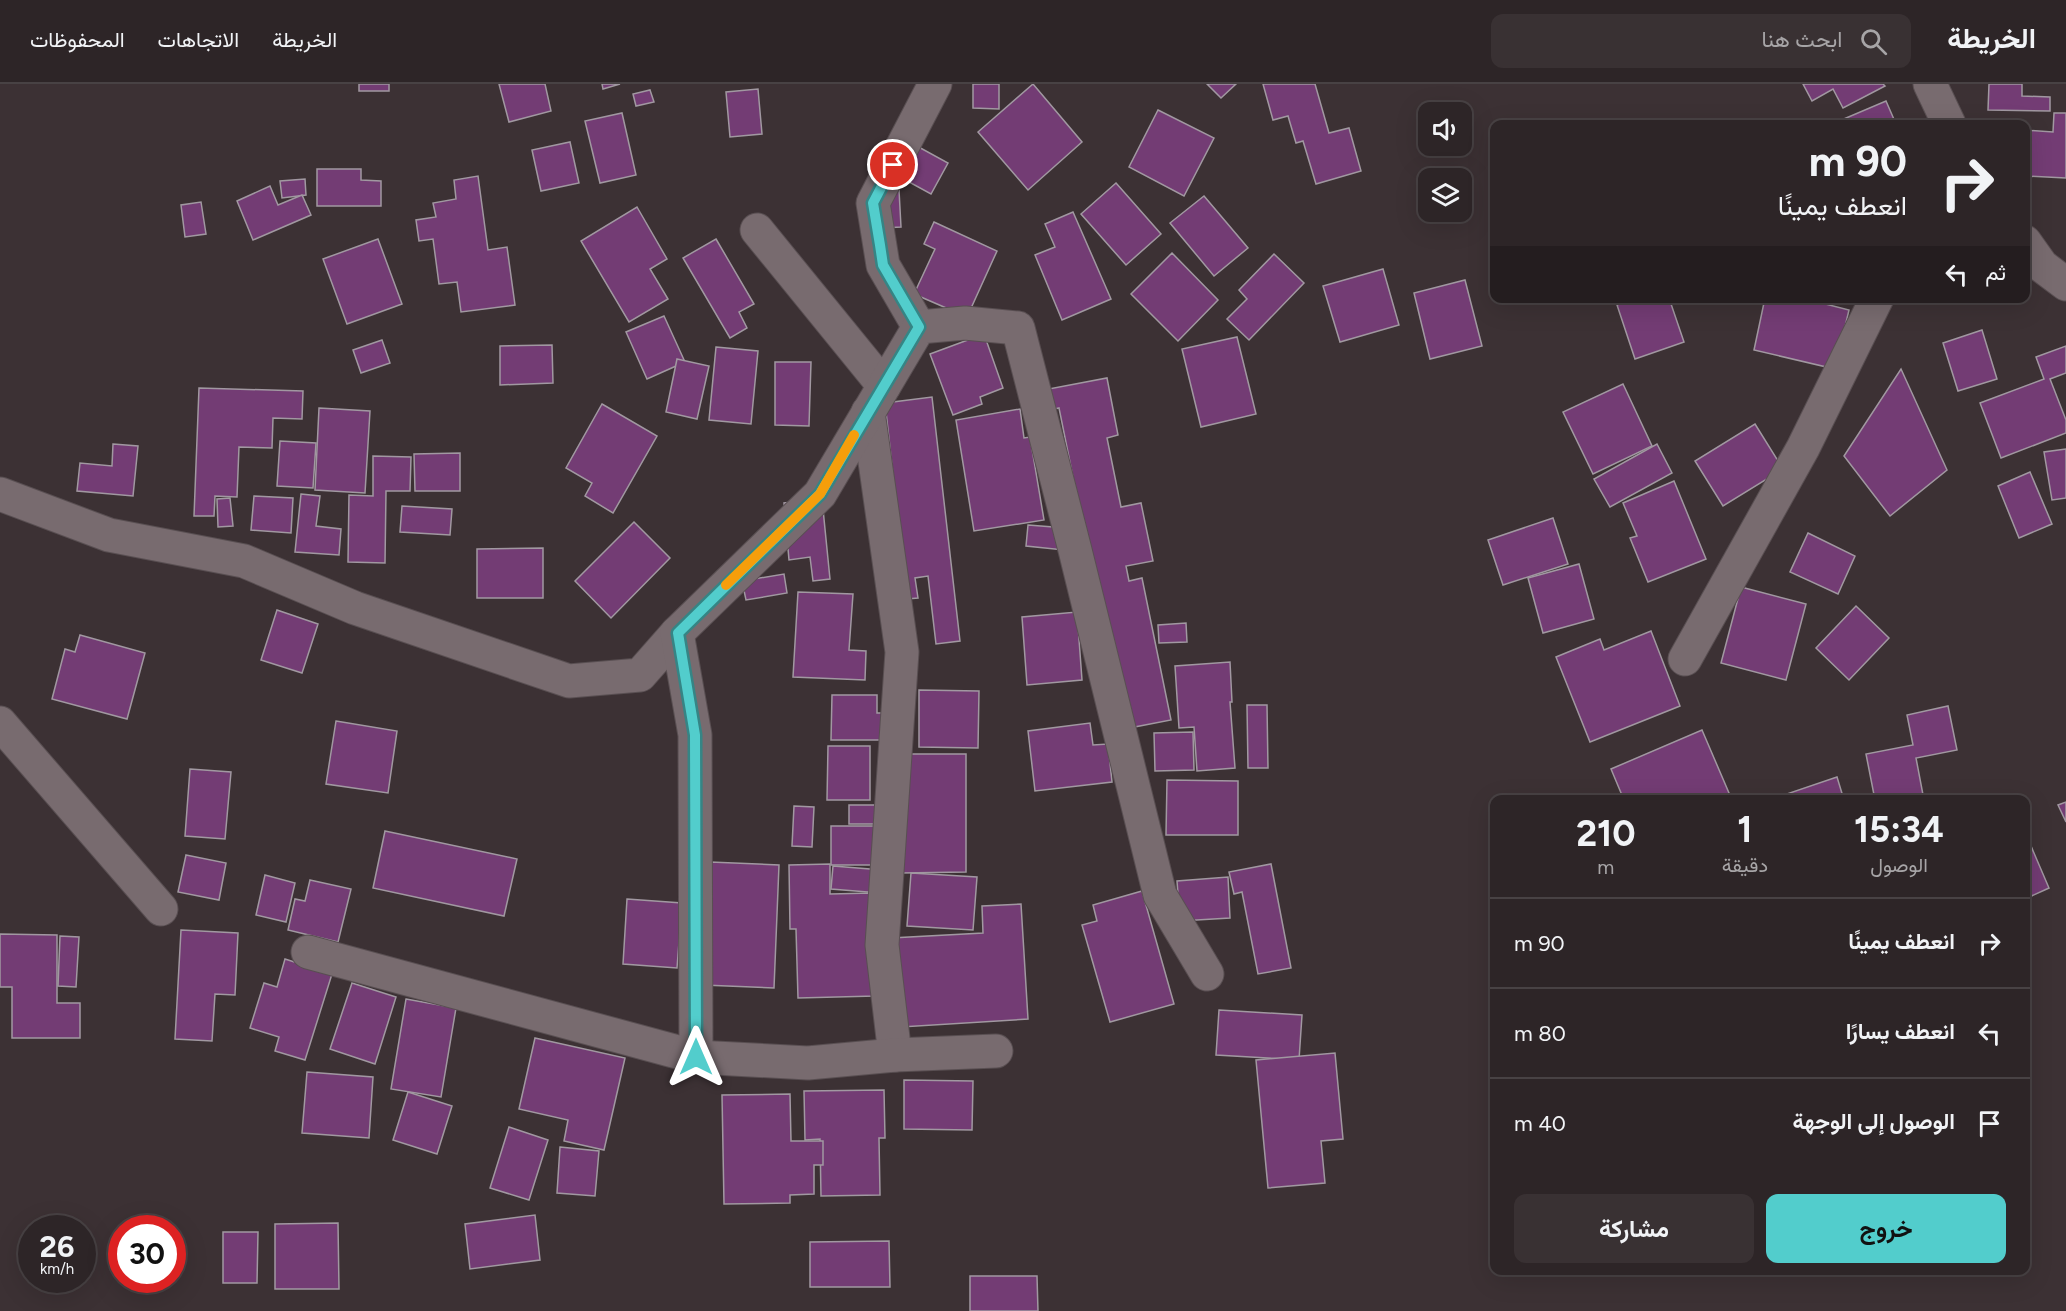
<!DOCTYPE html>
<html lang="ar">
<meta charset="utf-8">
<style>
body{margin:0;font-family:Figtree,Vazirmatn,sans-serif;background:#393133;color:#f1f3f6;direction:rtl;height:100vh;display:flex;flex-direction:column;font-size:22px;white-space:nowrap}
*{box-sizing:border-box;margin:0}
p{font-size:20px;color:#a7a5a7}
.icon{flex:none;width:33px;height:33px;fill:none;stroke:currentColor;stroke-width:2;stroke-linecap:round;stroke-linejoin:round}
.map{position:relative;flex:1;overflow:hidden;direction:ltr}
.drawer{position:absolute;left:1490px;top:711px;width:540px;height:480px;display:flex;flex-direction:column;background:#2d2527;border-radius:12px;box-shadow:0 6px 24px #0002,0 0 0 2px #484244;direction:rtl}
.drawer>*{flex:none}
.hud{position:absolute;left:1490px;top:36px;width:540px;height:183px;border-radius:12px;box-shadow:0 6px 24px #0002,0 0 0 2px #484244;direction:rtl;background:#2d2527;color:#f1f3f6;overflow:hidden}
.buttons{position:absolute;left:1418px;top:18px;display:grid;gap:12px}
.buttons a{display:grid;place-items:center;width:54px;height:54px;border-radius:12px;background:#2d2527;box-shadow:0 6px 24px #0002,0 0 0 2px #484244;font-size:30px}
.speed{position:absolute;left:18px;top:1131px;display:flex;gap:12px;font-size:30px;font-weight:700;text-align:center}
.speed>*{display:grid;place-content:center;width:78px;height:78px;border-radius:50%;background:#2d2527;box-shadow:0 6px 24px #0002,0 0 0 2px #484244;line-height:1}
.speed small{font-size:15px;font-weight:400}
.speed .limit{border:9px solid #d22;background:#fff;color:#111}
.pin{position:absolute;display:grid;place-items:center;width:51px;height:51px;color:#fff;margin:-26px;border:3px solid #fff;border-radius:50%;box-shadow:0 2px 6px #0007}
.me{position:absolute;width:66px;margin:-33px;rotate:0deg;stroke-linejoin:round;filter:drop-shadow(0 0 4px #0008)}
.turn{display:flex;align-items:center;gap:21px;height:126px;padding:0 24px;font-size:27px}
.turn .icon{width:78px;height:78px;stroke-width:2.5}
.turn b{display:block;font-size:42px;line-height:51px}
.then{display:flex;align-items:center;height:57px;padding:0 24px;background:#0003;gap:12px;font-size:22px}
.eta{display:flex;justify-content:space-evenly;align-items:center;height:102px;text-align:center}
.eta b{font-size:36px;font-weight:700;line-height:42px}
.button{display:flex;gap:12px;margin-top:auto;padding:12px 24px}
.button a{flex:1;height:69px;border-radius:12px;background:#52cdcc;color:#111;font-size:24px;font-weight:700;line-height:69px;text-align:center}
.button a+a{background:#393133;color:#f1f3f6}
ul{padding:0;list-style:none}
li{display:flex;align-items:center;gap:18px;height:90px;padding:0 24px;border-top:2px solid #484244}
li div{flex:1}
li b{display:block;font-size:22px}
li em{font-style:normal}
header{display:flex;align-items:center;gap:36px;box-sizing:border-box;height:84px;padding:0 30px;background:#2d2527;border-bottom:2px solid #484244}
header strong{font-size:28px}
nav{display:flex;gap:33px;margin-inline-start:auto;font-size:21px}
.search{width:420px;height:54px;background:#393133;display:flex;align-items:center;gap:15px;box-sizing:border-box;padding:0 21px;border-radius:12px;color:#a7a5a7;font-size:22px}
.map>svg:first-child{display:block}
.building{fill:#733c74;stroke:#a198a1;stroke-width:1.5}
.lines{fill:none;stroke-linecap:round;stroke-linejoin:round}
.minor-casing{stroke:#594f52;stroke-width:35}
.secondary-casing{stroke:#594f52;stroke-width:35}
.minor{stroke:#786b6f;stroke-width:33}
.secondary{stroke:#786b6f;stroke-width:33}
.route-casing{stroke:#358585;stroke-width:15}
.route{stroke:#52cdcc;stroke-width:10}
.slow{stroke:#f59e0b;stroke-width:10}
</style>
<header>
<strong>الخريطة</strong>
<div class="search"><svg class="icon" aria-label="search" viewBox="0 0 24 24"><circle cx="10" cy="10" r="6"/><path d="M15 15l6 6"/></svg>ابحث هنا</div>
<nav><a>الخريطة</a><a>الاتجاهات</a><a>المحفوظات</a></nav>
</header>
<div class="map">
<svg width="2066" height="1227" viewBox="0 0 2066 1227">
<rect width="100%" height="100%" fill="#3c3134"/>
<g class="building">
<rect x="359" y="0" width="30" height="7"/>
<polygon points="499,0 545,0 551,27 509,38"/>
<polygon points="602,0 620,0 603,5"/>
<polygon points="973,0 999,0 999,25 973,24"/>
<polygon points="1033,0 1082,58 1028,106 978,48"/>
<polygon points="1207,0 1236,0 1221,14"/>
<polygon points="1263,0 1315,0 1329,49 1349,44 1361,87 1316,100 1303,57 1296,59 1288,32 1273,36"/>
<polygon points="1803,0 1883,0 1885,2 1843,24 1833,5 1812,17"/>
<polygon points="1989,0 2022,0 2022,12 2050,13 2050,27 1988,26"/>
<polygon points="758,5 762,50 730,53 726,8"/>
<polygon points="650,6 654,18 636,22 633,10"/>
<polygon points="1886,17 1896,40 1832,40"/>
<polygon points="1158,26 1214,54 1184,112 1129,83"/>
<polygon points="622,29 636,91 600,99 585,37"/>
<polygon points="2054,29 2066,29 2066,94 2025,92 2025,46 2053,48"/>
<polygon points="570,58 579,99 541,107 532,66"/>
<polygon points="915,61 948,79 931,110 898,92"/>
<polygon points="317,85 361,85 361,96 381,97 381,122 317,122"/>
<polygon points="478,92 488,166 507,163 515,221 461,228 457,198 439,200 433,155 419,157 416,136 436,133 433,119 456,115 454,96"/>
<polygon points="305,95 306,111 282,114 280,97"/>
<polygon points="1116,99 1161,150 1126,181 1081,130"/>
<polygon points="270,102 278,121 302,111 311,131 253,156 237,117"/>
<polygon points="899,106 901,143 883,144 880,107"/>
<polygon points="1204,112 1248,164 1214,192 1170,139"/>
<polygon points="201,118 206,150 185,153 181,121"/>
<polygon points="637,123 667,175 650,185 668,215 629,238 581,157"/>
<polygon points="1073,128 1111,215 1062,236 1035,171 1055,163 1045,140"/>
<polygon points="934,138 997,167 967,233 914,210 935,165 924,160"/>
<polygon points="378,155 402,220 347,240 323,175"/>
<polygon points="716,155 754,220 739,228 747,244 730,254 683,174"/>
<polygon points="1172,169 1218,216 1178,257 1131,210"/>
<polygon points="1274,170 1304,199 1249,256 1227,235 1247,215 1239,206"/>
<polygon points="1383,185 1399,241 1340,258 1323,202"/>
<polygon points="1465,196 1482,262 1430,275 1414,209"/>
<polygon points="1635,214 1669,214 1684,258 1635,275 1617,221"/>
<polygon points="1765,214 1802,214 1849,226 1835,285 1754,266"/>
<polygon points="664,232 685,278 647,295 626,248"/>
<polygon points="1982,246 1997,295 1958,307 1943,259"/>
<polygon points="984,250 1003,304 980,313 982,320 953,331 930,270"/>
<polygon points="1237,253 1256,330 1201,343 1182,265"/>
<polygon points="382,256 390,279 361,289 353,266"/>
<polygon points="552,261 553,299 500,301 500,262"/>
<polygon points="2066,262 2066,289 2050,295 2066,336 2066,349 2001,374 1980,319 2044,295 2036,273"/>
<polygon points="716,263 758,267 751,340 709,336"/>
<polygon points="677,275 709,282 697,335 666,328"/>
<polygon points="775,278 811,278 809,342 775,341"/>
<polygon points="1901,285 1947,386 1890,432 1844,372"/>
<polygon points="1107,294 1118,351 1107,354 1121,423 1141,419 1153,477 1126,482 1129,497 1142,494 1171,636 1124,645 1059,324 1042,328 1038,307"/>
<polygon points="1623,300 1652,362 1593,390 1563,328"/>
<polygon points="199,304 303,307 302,335 273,334 272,364 239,363 237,413 215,412 214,432 194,432"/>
<polygon points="932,313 960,557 936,560 928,492 915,494 918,514 907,515 885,319"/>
<polygon points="602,320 657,352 613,429 585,412 592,399 566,384"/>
<polygon points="319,324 370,327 365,409 315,406"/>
<polygon points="1020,325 1024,354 1030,353 1044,436 974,447 956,336"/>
<polygon points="1755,340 1783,385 1723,422 1695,377"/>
<polygon points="280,357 316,359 313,404 277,402"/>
<polygon points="113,360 138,362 133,412 77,407 80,379 112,382"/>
<polygon points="1657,360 1672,389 1610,423 1594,395"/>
<polygon points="2066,365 2066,414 2052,416 2044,368"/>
<polygon points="460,369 460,407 415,407 414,370"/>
<polygon points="373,372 411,373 410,407 386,407 385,479 348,478 349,411 373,412"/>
<polygon points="2030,388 2052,440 2019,454 1998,402"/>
<polygon points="1674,397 1706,475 1648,498 1630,454 1637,452 1623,419"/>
<polygon points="301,410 320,412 316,442 341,445 339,471 295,468"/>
<polygon points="254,412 293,414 291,449 251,446"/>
<polygon points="230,414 233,442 218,443 217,415"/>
<polygon points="822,415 830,495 813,497 810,473 789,476 784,419"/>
<polygon points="402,422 452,425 450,451 400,448"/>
<polygon points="1553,434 1568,480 1503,501 1488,456"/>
<polygon points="634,438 670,474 611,534 575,497"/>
<polygon points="1028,441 1066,444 1064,466 1026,462"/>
<polygon points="1808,449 1855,472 1838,510 1790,488"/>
<polygon points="543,464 543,514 477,514 477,465"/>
<polygon points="1579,480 1594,535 1543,549 1528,494"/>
<polygon points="784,490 787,509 746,516 742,497"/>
<polygon points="1741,503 1806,520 1786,596 1721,579"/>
<polygon points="798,508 853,510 849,566 866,567 865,596 793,593"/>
<polygon points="1856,522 1889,554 1849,596 1816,564"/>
<polygon points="277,526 318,540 302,589 261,576"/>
<polygon points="1077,528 1082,596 1027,601 1022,533"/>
<polygon points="1186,539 1187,558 1159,559 1158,541"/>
<polygon points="1651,547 1680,622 1590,658 1556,573 1600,555 1604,566"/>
<polygon points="80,551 145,569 127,635 52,615 65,565 75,568"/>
<polygon points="1230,578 1232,618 1230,618 1235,684 1197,687 1194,643 1179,644 1175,582"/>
<polygon points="919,606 979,607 978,664 919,663"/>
<polygon points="832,611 877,611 877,629 886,629 886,656 831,656"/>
<polygon points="1247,621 1267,621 1268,684 1248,684"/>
<polygon points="1948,622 1957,666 1916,674 1924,716 1875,716 1866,670 1913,661 1907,631"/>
<polygon points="336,637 397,647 388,709 326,700"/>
<polygon points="1090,639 1093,661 1108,660 1112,698 1035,707 1028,647"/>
<polygon points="1702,646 1732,716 1624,716 1611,685"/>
<polygon points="1193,648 1194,686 1155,687 1154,649"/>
<polygon points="828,662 870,662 870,716 827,716"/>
<polygon points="900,670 966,670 966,788 901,789"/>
<polygon points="190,685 231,688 225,755 185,752"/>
<polygon points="1837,693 1844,716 1772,716 1772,715"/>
<polygon points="1167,696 1238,697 1238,751 1166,751"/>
<polygon points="2066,718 2066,738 2058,721"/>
<polygon points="849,721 876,721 875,740 849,740"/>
<polygon points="794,722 814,723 812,763 792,762"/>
<polygon points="831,742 879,742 878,781 831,781"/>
<polygon points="385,747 517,775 504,832 373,804"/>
<polygon points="2025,748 2049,804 2025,815"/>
<polygon points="186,771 226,779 219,816 178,808"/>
<polygon points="710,778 779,781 774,904 703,901"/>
<polygon points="830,780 830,810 872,809 875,912 798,914 796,845 790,845 789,781"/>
<polygon points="1271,780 1291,884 1258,890 1242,808 1234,810 1229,788"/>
<polygon points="833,782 882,786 880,809 831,805"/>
<polygon points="911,789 977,793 973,846 907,842"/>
<polygon points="265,791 295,799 286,838 256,831"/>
<polygon points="1228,793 1230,834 1180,837 1177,797"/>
<polygon points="310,796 351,805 338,858 288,846 295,815 305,817"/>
<polygon points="1142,807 1174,920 1110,938 1082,841 1097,837 1093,821"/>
<polygon points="627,815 682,819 677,884 623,880"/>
<polygon points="1021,820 1028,935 901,943 891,854 983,849 982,822"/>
<polygon points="181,846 238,849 235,911 215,910 212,957 175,955"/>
<polygon points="0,850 57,851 57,919 80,919 80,954 12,954 12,903 0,903"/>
<polygon points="60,852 79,853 76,903 58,902"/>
<polygon points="285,875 332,890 305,976 275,967 279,953 250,944 264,899 277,903"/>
<polygon points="352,899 396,913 375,980 330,965"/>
<polygon points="406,915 456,924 441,1013 391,1005"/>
<polygon points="1219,926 1302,931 1299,976 1216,971"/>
<polygon points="535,954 625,974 604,1066 564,1057 568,1036 519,1025"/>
<polygon points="1335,969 1343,1055 1321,1057 1325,1099 1268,1104 1256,976"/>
<polygon points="307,988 373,993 369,1054 302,1049"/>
<polygon points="904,996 973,997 972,1046 904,1045"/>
<polygon points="884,1006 885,1054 879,1054 880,1111 821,1112 820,1055 805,1056 804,1007"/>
<polygon points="408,1008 452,1022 437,1070 393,1056"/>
<polygon points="790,1010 791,1057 823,1057 823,1081 814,1081 814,1110 790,1111 790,1119 724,1120 722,1011"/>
<polygon points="509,1043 548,1056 529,1116 490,1104"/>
<polygon points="560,1063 599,1067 595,1112 557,1109"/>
<polygon points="535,1131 540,1176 470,1185 465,1140"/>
<polygon points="338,1139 339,1205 275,1205 275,1140"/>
<polygon points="223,1148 258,1148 257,1199 223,1199"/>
<polygon points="889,1157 890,1203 810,1203 810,1158"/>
<polygon points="970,1192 1037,1192 1038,1227 970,1227"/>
</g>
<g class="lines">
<defs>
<g id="minor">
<polyline points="757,146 884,302"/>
<polyline points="919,243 883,181 873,119 935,0"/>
<polyline points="868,328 902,568 882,861 895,971"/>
<polyline points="0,410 109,451 244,477 355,524 569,597 640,591 677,549 820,410 919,243 965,239 1018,244 1075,466 1160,811 1207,890"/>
<polyline points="677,549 695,651 696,973"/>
<polyline points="1685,575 1803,364 1877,214"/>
<polyline points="0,639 161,825"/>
<polyline points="308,868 696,973 808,979 895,971 996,967"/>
</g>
<g id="secondary">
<polyline points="1930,0 1949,40"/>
<polyline points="2025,158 2042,182 2066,200"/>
</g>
</defs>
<use href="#minor" class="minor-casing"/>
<use href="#secondary" class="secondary-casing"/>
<use href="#minor" class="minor"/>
<use href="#secondary" class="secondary"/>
</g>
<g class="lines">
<defs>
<polyline id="route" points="696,973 695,651 678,549 820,410 919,243 883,181 880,161 873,119 893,81"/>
</defs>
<use href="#route" class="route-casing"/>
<use href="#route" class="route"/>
<polyline class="slow" points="726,501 820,410 854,351"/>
</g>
</svg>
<div class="buttons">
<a><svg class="icon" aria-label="sound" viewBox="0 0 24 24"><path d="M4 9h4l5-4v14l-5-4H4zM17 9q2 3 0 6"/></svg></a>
<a><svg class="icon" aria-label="layers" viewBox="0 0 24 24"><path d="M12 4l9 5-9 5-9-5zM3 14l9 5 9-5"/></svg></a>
</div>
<div class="speed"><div>26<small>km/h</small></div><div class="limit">30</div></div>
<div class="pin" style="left:893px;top:81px;background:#d93025"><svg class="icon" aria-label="arrive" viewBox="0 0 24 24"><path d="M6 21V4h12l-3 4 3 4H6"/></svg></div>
<svg class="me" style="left:696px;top:973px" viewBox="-20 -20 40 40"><path d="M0-17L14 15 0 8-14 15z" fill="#52cdcc" stroke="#fff" stroke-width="4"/></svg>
<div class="hud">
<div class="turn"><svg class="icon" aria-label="right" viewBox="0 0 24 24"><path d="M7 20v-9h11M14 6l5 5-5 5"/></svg><div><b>90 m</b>انعطف يمينًا</div></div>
<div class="then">ثم<svg class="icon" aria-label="left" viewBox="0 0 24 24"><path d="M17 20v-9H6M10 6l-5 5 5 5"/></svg></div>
</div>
<section class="drawer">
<div class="eta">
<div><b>15:34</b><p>الوصول</p></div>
<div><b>1</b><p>دقيقة</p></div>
<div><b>210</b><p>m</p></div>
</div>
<ul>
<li><svg class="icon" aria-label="right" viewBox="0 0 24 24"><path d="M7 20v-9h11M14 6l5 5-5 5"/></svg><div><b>انعطف يمينًا</b></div><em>90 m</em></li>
<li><svg class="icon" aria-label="left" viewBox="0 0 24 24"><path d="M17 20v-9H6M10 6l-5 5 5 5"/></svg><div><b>انعطف يسارًا</b></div><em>80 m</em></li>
<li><svg class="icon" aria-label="arrive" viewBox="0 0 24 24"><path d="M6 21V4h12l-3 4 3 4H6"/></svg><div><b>الوصول إلى الوجهة</b></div><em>40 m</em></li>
</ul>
<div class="button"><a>خروج</a><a>مشاركة</a></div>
</section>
</div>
